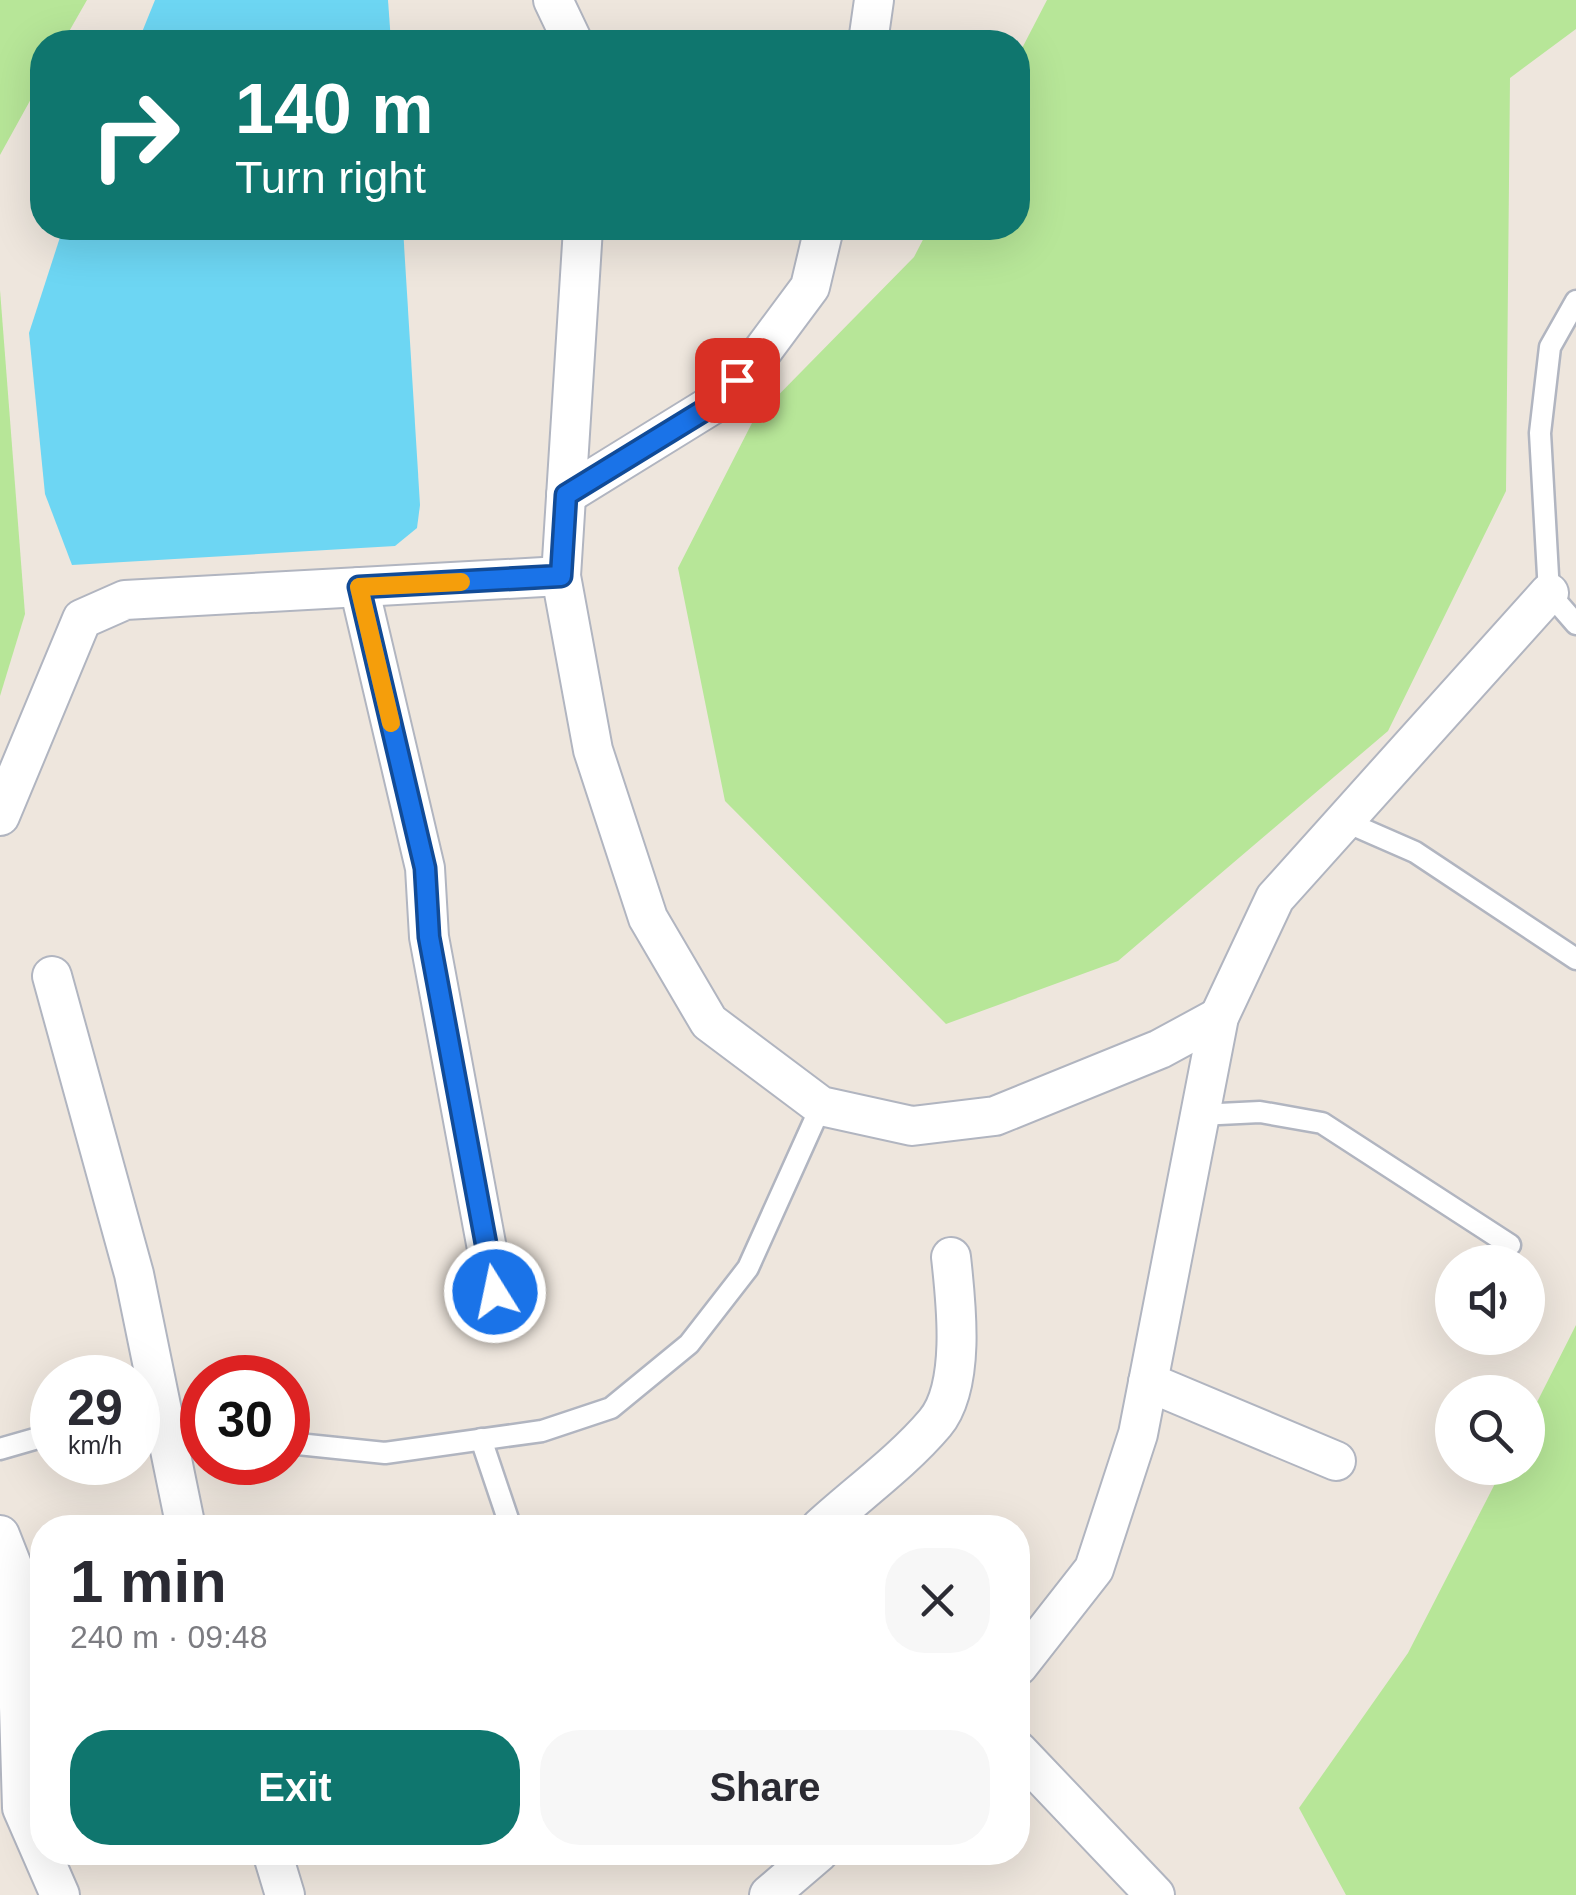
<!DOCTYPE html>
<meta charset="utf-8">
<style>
body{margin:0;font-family:Helvetica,sans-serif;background:#f7f7f7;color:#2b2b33;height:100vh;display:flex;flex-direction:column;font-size:38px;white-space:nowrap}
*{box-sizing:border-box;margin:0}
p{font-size:32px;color:#7c7c81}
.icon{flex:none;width:55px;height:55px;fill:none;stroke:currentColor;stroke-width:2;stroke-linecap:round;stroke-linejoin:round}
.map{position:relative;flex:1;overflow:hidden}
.drawer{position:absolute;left:30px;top:1515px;width:1000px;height:350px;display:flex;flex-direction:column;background:#fff;border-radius:40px;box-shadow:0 10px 40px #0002}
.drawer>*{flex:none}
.banner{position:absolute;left:30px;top:30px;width:1000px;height:210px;border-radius:40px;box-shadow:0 10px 40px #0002;background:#0f766e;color:#fff;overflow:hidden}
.fabs{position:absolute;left:1435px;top:1245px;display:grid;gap:20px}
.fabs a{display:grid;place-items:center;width:110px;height:110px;border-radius:50%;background:#fff;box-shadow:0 10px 40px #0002;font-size:50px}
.speed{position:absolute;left:30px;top:1355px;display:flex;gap:20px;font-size:50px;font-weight:700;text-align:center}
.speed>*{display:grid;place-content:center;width:130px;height:130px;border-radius:50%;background:#fff;box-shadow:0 10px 40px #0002;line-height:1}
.speed small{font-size:25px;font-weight:400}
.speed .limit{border:15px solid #d22;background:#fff;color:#111}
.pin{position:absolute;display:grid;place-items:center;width:85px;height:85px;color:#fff;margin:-42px;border-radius:20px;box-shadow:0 5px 15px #0006}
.me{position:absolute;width:110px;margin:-55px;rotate:350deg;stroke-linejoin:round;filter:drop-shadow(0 0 8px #0008)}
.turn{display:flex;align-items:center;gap:35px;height:210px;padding:0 40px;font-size:45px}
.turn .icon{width:130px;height:130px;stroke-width:2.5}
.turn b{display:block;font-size:70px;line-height:85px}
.round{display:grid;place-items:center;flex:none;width:105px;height:105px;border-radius:40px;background:#f7f7f7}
.overview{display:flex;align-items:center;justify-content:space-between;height:170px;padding:0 40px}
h1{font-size:60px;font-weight:800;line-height:75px}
.button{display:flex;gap:20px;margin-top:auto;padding:20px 40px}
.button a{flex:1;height:115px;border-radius:40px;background:#0f766e;color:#fff;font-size:40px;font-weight:800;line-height:115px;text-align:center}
.button a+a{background:#f7f7f7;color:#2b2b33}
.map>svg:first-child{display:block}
.green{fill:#b7e698}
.water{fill:#6dd6f3}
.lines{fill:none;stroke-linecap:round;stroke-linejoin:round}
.service-casing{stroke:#b1b5c0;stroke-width:25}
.minor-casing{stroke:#b1b5c0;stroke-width:42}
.service{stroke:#fff;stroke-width:20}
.minor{stroke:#fff;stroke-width:38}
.route-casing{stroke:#114b97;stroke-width:25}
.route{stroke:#1a73e8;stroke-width:18}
.slow{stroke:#f59e0b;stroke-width:18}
</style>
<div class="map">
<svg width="1576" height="1895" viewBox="0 0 1576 1895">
<rect width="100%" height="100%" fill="#eee6dd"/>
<g class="green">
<polygon points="0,0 87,0 63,42 42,42 42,79 0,155"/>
<polygon points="1047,0 1576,0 1576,29 1510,78 1506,491 1388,731 1118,961 946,1024 725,801 678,568 753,421 914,257 929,228 1018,228 1018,56"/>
<polygon points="0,290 25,614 0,696"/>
<polygon points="1576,1325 1576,1895 1346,1895 1299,1808 1408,1653 1503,1468 1528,1468 1528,1420"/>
</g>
<g class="water">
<polygon points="155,0 388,0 391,42 138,42"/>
<polygon points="63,228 403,228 420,505 417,528 395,546 72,565 45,494 29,333"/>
</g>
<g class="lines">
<defs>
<g id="service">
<polyline points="1576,301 1550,347 1540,433 1549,593 1576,624"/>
<polyline points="1344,821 1415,852 1576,959"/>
<polyline points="1199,1115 1260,1112 1322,1123 1510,1245"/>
<polyline points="138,1423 202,1433"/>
<polyline points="481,1439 511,1528"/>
<polyline points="288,1443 385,1453 542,1431 611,1408 689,1344 748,1268 821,1106"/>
<polyline points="0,1449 52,1434"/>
</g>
<g id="minor">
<polyline points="553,0 573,42"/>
<polyline points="868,42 874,0"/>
<polyline points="583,228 561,576 593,750 648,918 709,1022 821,1106 912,1126 995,1116 1160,1049 1219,1017"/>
<polyline points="566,495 715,403 758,357 810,287 824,228"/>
<polyline points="359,587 425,868 429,937 495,1292"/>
<polyline points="0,816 82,619 125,600 561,576"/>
<polyline points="52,976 134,1274 186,1528"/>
<polyline points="1148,1382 1336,1461"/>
<path d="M820,1528C857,1494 902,1462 935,1423C966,1386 956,1302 951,1257"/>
<polyline points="0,1535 15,1573 22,1808 60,1895"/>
<polyline points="1018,1666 1094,1569 1138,1434 1219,1017 1275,898 1549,593"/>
<polyline points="1018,1751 1155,1895"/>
<polyline points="272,1852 285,1895"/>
<polyline points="769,1895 819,1852"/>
</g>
</defs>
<use href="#service" class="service-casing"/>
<use href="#minor" class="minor-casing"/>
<use href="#service" class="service"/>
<use href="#minor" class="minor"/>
</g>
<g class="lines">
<defs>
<polyline id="route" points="495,1292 429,937 425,868 359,587 561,576 566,495 716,403 737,380"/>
</defs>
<use href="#route" class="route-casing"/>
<use href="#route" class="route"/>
<polyline class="slow" points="391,723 359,587 461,582"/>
</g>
</svg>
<div class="fabs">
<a><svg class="icon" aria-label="sound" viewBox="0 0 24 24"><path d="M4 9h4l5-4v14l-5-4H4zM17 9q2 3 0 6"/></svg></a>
<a><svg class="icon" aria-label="search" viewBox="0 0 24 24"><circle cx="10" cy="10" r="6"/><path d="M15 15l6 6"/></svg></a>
</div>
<div class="speed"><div>29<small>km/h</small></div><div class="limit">30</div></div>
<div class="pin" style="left:737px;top:380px;background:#d93025"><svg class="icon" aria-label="arrive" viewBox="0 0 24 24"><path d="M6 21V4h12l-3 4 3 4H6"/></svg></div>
<svg class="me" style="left:495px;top:1292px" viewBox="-20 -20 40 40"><circle r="17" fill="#1a73e8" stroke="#fff" stroke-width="3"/><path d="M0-11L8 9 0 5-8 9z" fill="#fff"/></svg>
<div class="banner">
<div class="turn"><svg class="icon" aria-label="right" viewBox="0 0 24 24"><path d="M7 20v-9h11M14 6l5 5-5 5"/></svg><div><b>140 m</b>Turn right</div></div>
</div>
<section class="drawer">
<div class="overview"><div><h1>1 min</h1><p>240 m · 09:48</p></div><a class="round"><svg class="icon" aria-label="close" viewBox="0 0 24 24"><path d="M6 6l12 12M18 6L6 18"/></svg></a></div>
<div class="button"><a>Exit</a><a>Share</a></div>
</section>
</div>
